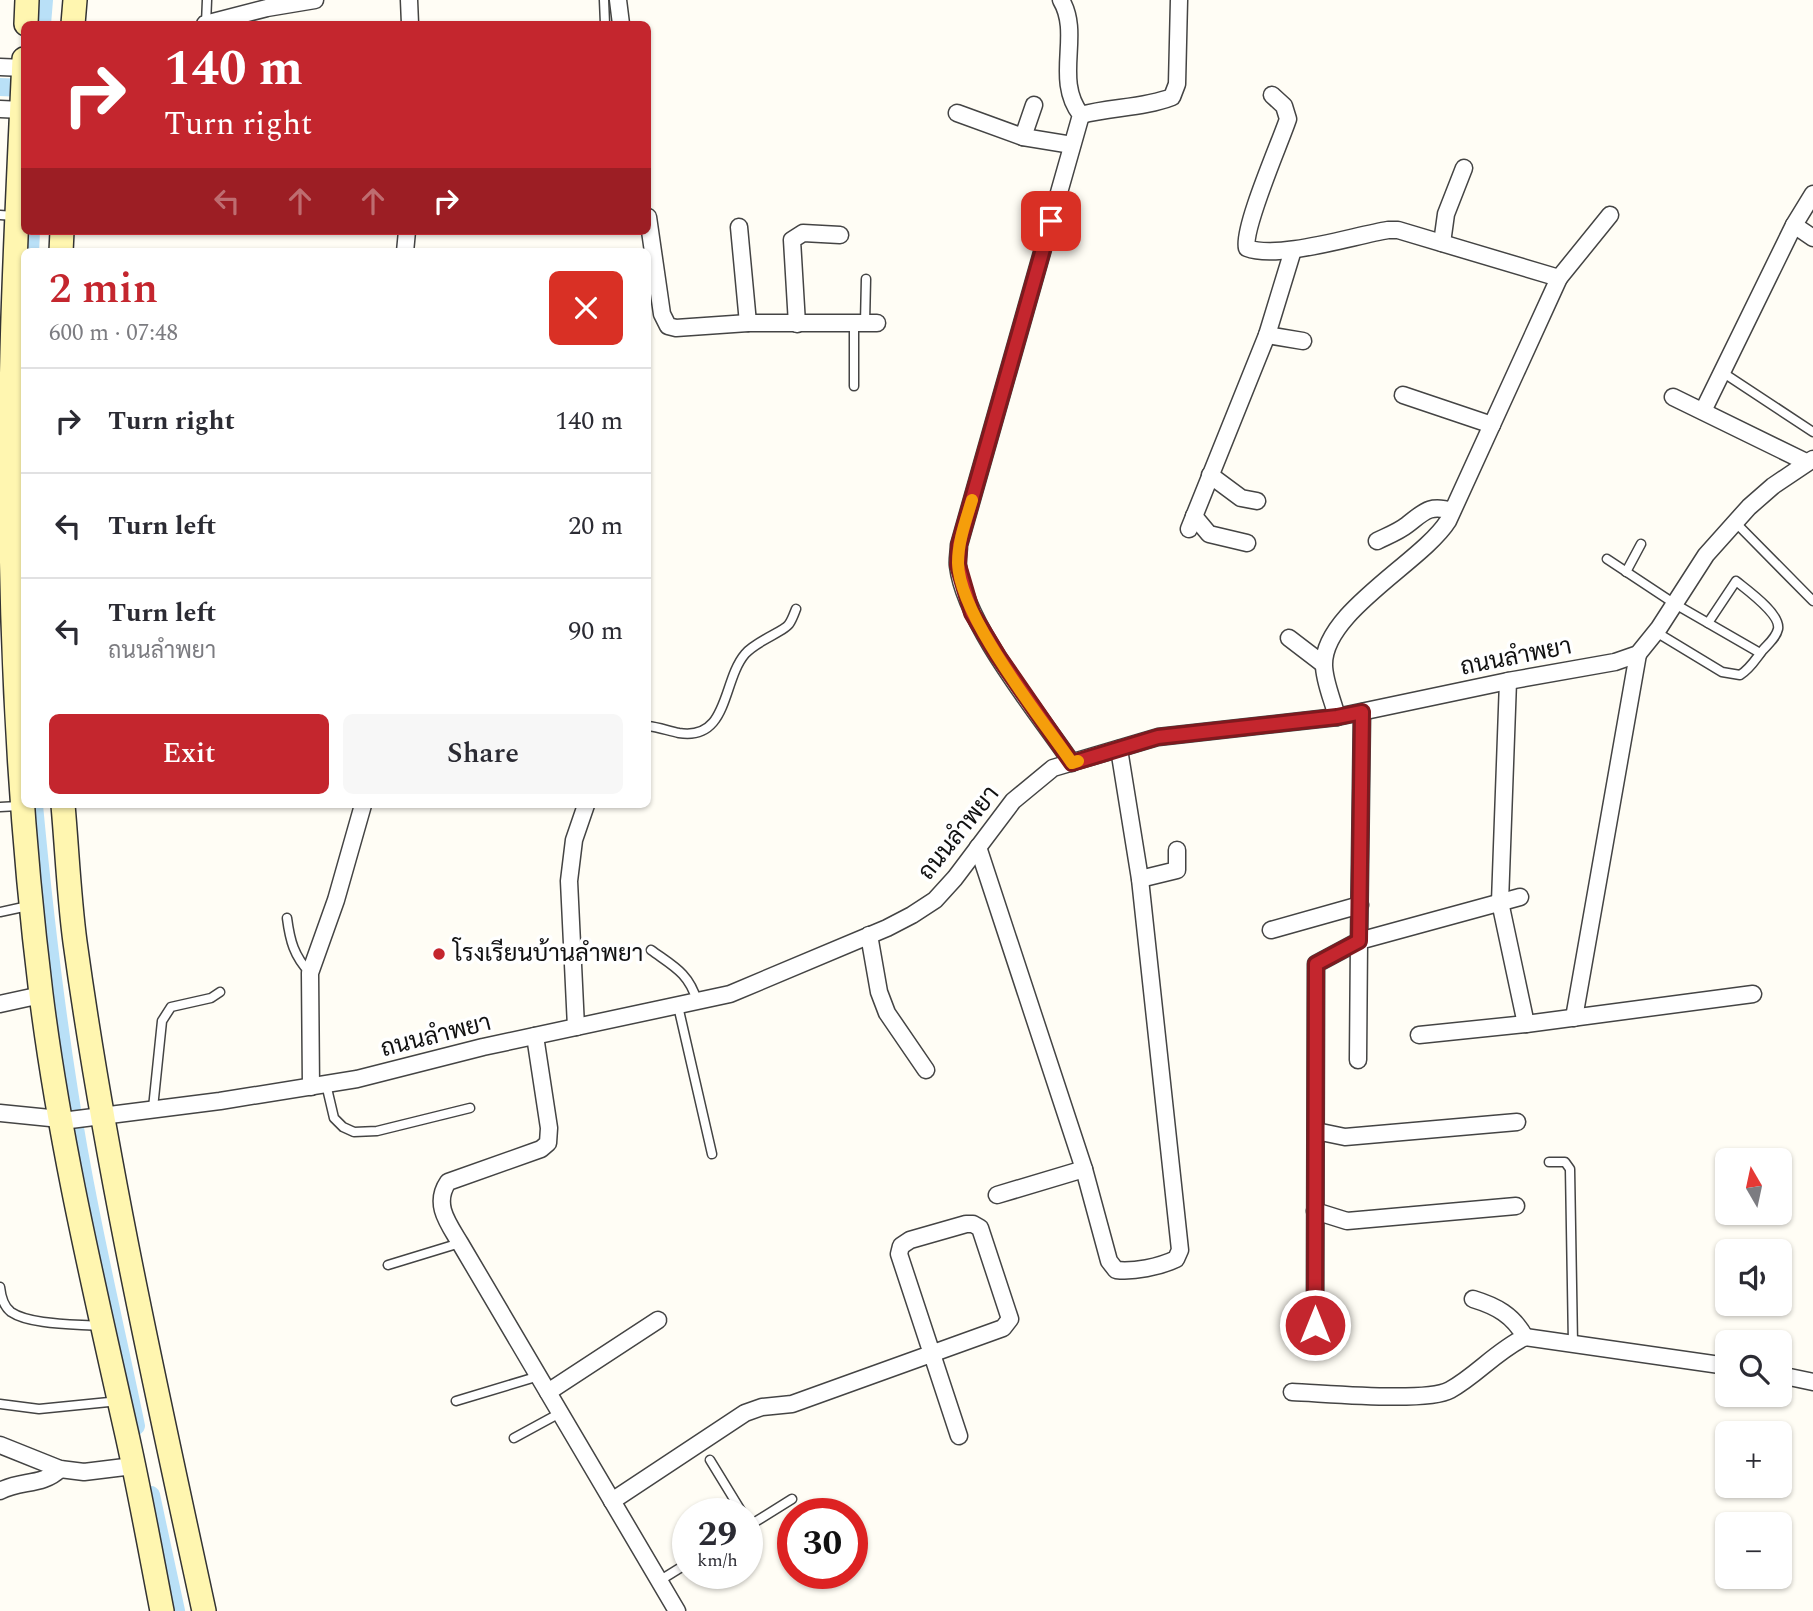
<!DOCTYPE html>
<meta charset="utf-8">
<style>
body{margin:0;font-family:Spectral,Sarabun,serif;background:#f7f7f7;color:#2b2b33;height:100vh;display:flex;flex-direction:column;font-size:26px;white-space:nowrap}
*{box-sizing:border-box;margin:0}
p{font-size:23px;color:#7c7c81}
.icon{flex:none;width:38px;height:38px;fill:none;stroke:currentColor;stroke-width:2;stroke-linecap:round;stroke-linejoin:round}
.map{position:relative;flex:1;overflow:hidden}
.side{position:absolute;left:21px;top:248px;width:630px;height:560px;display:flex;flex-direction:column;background:#fff;border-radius:10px;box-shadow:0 2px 5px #0004}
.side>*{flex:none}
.banner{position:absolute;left:21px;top:21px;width:630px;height:214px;border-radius:10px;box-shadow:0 2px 5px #0004;background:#c4262e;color:#fff;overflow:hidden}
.needle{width:46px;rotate:351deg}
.controls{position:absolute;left:1715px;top:1148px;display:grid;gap:14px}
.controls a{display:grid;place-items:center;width:77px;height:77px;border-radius:10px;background:#fff;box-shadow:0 2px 5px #0004;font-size:35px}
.speed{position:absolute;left:672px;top:1498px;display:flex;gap:14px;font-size:35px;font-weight:700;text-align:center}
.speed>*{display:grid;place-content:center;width:91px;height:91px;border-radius:50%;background:#fff;box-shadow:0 2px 5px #0004;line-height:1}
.speed small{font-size:18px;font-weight:400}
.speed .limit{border:10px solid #d22;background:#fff;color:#111}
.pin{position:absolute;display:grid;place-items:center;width:60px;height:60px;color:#fff;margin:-30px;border-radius:14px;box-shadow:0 4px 10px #0006}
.me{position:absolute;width:77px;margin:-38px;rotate:0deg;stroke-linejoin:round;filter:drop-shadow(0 0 5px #0008)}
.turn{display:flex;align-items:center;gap:24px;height:147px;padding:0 28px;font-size:32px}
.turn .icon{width:91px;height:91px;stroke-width:2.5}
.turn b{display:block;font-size:49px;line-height:60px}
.lanes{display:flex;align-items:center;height:66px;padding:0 28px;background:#0003;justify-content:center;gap:35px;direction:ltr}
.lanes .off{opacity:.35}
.round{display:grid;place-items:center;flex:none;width:74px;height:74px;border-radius:10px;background:#f7f7f7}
.headline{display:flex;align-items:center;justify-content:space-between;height:119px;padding:0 28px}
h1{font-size:42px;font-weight:600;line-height:52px;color:#c4262e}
.action{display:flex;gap:14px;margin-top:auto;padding:14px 28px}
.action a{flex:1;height:80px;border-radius:10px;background:#c4262e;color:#fff;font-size:28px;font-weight:600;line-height:80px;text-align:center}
.action a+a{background:#f7f7f7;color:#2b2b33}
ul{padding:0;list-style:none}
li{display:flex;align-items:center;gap:21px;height:105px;padding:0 28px;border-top:2px solid #e1e1e2}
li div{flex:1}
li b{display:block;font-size:26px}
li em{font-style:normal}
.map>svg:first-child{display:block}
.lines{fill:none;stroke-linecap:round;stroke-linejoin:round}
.canal{stroke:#b9e0f7;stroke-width:18}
.lane-casing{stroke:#444;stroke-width:11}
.street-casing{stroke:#444;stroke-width:19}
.secondary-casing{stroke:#333;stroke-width:26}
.lane{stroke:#fff;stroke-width:8}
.street{stroke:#fff;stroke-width:16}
.secondary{stroke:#fff6b0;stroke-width:23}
.route-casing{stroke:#7f191e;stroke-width:18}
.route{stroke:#c4262e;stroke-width:12}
.slow{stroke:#f59e0b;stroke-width:12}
.poi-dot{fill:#c4262e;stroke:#fff;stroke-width:2.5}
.labels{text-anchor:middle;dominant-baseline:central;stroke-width:7;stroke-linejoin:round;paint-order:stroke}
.street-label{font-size:24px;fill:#111;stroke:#fff}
.poi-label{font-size:24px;fill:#111;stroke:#fff;text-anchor:start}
</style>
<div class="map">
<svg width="1813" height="1611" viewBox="0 0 1813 1611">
<rect width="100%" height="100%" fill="#fffdf5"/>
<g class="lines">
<g class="canal">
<polyline points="42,24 44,0"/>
<polyline points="0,87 24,88"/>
<polyline points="30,252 31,231"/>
<polyline points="23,581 24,380"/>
<path d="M34,805C43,901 54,996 69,1091C86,1204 113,1315 136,1426"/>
<polyline points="151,1495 176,1611"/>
</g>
<defs>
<g id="lane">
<polyline points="604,0 605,24"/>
<polyline points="206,24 207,0"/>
<polyline points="0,215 15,216"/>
<polyline points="854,323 854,386"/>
<polyline points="865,323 866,279"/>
<polyline points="1722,372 1813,432"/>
<polyline points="1735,522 1813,601"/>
<polyline points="1607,559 1675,604 1760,653"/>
<polyline points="1626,572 1641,544"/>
<path d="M1656,632L1722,672L1740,675C1750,669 1755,660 1762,651C1768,644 1776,638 1778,629C1781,614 1747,590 1736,581L1708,623"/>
<path d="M648,726C658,727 669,731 679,733C729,741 722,681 745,654C756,641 785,631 789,624C792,620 794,614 796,609"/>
<polyline points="0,807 19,806"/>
<polyline points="0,912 28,906"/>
<path d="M287,918C290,941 294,956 310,973"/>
<path d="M651,950C673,966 689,973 697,1001"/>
<polyline points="678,1006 712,1154"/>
<polyline points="326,1084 334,1118 343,1127 354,1132 377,1131 470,1108"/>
<polyline points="153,1108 162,1021 171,1007 211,998 220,992"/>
<polyline points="1549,1162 1565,1162 1570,1169 1573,1344"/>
<polyline points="388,1265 460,1243"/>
<path d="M0,1287C1,1296 3,1306 11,1312C30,1325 76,1324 99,1326"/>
<polyline points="456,1401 539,1376"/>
<polyline points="0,1404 39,1409 119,1401"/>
<polyline points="514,1438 560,1413"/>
<polyline points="710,1460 743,1514"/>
<polyline points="747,1527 792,1499"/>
<polyline points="659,1581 688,1563"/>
</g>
<g id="street">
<polyline points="409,0 410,24"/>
<polyline points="618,0 621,24"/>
<path d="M1061,0C1082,35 1053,79 1081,115L959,545C959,552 957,560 958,566C965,625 1038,713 1072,763"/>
<polyline points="205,24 267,8 315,0"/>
<polyline points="0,67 24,68"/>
<path d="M1272,95L1284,106L1288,119C1280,143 1242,229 1247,248C1278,260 1352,236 1388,230H1398L1559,278L1448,521C1422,562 1323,612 1324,665C1324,681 1333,701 1337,717"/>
<polyline points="0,109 22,110"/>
<polyline points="957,113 1023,137 1072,145"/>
<path d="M1081,115C1110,107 1144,108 1172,97L1177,84L1179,0"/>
<polyline points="1023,137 1034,105"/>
<polyline points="648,217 662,314 668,326 676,328 748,323 877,323"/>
<polyline points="1794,225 1813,238"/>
<polyline points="739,227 748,323"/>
<polyline points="1442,243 1446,214 1464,168"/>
<polyline points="405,252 407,231"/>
<polyline points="1559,278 1610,215"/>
<polyline points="797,324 792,240 803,233 840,235"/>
<polyline points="1267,335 1303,341"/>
<polyline points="1403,395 1492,425"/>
<polyline points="1673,397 1806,462"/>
<polyline points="1703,411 1794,225 1813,194"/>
<polyline points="1210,475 1241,498 1257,501"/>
<polyline points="1194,516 1209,534 1247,543"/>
<polyline points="1189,529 1267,335 1293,250"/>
<path d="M1377,541C1387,536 1398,532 1407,525C1424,512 1429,504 1452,511"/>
<polyline points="1289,638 1323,664"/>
<polyline points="1508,681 1500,902 1526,1024"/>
<path d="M978,847L1084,1169L1109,1261L1116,1270C1134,1272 1159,1267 1176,1259L1180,1250L1140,879L1119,749"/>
<polyline points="1140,879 1177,870 1177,850"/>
<polyline points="1271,930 1360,905"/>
<polyline points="869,935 879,992 887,1013 926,1070"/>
<polyline points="0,1004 41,995"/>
<polyline points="1574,1018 1638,654"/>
<polyline points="576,1027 569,881 574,840 586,805"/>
<polyline points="1419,1035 1526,1024 1753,994"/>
<path d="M535,1036L549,1128L548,1143L541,1149L448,1182C433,1204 448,1223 460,1243L677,1611"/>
<polyline points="1358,1060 1359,941 1520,897"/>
<polyline points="311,1087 310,973 336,900 363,805"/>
<polyline points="0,1113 70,1120 220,1101 357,1079 483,1047 730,994 887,928 912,915 935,900 955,878 1013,801 1053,768 1158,737 1337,717 1508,681 1615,662 1638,654 1659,628 1706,555 1749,507 1773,486 1813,459"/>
<polyline points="1316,1131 1345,1137 1517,1122"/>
<polyline points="997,1195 1084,1169"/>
<polyline points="1315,1211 1347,1221 1516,1206"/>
<polyline points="1315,1325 1316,964 1359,941 1362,712"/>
<polyline points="1525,1337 1727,1366"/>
<polyline points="1780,1375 1813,1382"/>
<polyline points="548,1392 658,1320"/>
<path d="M1292,1392C1323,1393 1427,1403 1450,1390C1477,1375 1495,1352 1525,1337C1513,1315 1496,1306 1473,1299"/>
<polyline points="0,1445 60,1469 84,1472 133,1466"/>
<path d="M0,1491C20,1480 43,1486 60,1469"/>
<polyline points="612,1501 745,1413 762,1407 792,1404 1003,1328 1010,1319 980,1228 973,1224 966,1224 910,1240 901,1246 899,1254 959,1436"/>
</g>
<g id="secondary">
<polyline points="26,24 27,0"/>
<polyline points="73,24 75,0"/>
<path d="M24,59C17,216 8,374 11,531C13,686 22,840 41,994C59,1139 93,1283 125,1426C139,1487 150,1549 162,1611"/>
<polyline points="61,252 62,231"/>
<path d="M63,805C67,850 69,897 75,942C106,1167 156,1389 204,1611"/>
</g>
</defs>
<use href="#lane" class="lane-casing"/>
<use href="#street" class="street-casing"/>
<use href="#secondary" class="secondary-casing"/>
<use href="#lane" class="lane"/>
<use href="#street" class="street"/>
<use href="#secondary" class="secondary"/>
</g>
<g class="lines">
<defs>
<polyline id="route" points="1051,221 959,545 958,565 972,613 998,656 1072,763 1158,737 1337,717 1362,712 1359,941 1316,964 1315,1325"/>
</defs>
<use href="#route" class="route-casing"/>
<use href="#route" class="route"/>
<path class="slow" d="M972,500C966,520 958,541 958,563C959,616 1041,718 1072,763L1078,761"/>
</g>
<circle class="poi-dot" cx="439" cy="954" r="7"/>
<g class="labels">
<g class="street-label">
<text transform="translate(1516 657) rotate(-11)">ถนนลำพยา</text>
<text transform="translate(959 833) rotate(-51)">ถนนลำพยา</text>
<text transform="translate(436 1036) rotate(-14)">ถนนลำพยา</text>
</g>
<g class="poi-label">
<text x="453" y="954">โรงเรียนบ้านลำพยา</text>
</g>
</g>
</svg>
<div class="controls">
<a><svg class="needle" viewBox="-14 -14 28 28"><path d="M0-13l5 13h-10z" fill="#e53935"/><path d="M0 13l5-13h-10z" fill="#7c7c81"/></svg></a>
<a><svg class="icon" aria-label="sound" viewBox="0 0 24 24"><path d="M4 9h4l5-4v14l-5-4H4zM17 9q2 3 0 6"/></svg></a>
<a><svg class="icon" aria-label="search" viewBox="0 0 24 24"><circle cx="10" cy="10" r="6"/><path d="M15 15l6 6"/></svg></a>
<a>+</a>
<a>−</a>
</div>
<div class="speed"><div>29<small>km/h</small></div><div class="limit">30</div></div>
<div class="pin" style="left:1051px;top:221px;background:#d93025"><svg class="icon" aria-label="arrive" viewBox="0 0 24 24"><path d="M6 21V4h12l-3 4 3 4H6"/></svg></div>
<svg class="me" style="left:1315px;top:1325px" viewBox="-20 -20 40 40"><circle r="17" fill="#c4262e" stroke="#fff" stroke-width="3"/><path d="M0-11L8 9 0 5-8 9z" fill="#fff"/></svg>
<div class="banner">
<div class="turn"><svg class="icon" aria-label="right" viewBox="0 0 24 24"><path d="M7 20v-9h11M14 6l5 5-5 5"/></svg><div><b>140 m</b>Turn right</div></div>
<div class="lanes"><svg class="icon off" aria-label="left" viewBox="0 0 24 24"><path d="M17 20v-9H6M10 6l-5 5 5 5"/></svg><svg class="icon off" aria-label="ahead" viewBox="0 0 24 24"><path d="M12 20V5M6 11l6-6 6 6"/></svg><svg class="icon off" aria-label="ahead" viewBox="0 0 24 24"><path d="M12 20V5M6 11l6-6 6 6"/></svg><svg class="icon" aria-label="right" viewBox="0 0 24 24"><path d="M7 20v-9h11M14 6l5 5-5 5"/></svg></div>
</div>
<section class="side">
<div class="headline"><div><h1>2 min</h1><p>600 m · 07:48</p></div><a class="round" style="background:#d93025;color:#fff"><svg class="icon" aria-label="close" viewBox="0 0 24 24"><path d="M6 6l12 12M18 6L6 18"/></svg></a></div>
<ul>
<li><svg class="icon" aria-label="right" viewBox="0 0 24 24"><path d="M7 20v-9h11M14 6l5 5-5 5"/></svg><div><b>Turn right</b></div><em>140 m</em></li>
<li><svg class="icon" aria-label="left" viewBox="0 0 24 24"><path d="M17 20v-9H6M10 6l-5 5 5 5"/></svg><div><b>Turn left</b></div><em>20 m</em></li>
<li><svg class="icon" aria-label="left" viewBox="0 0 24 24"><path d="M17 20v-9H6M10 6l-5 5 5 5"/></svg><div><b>Turn left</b><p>ถนนลำพยา</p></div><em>90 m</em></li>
</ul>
<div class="action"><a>Exit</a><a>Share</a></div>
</section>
</div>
